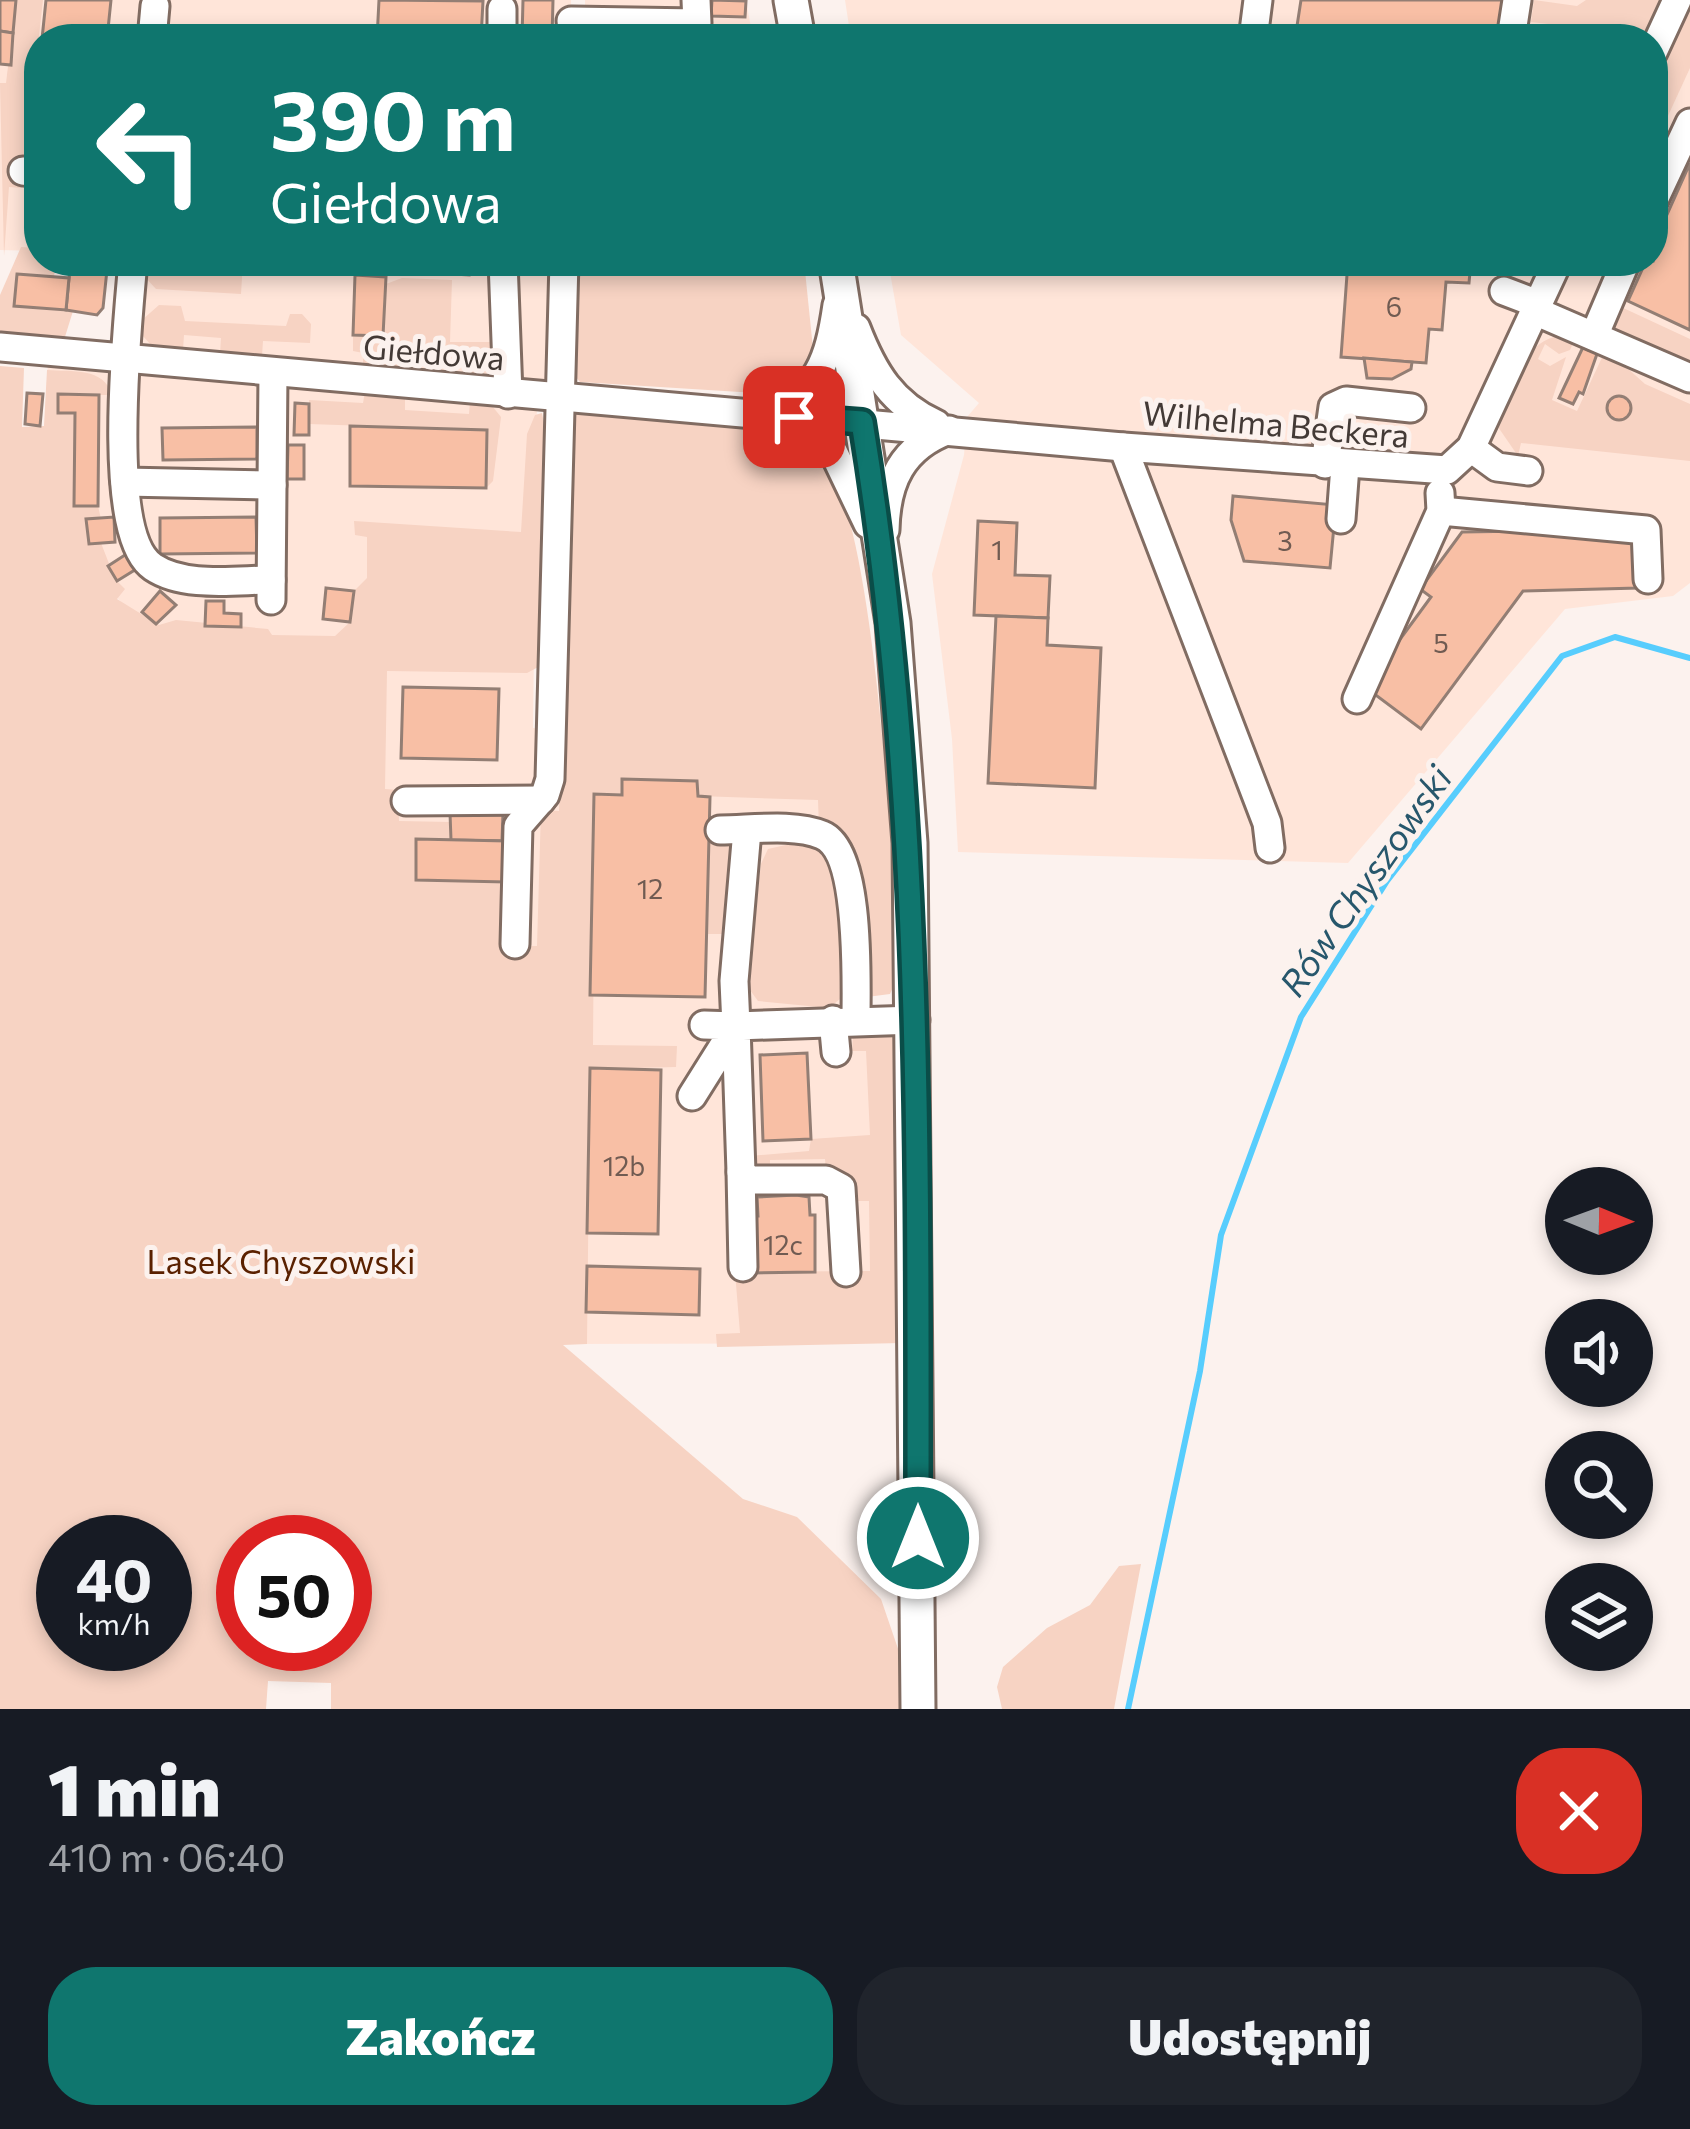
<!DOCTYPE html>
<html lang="pl">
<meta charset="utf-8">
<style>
body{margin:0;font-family:Commissioner,sans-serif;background:#20242c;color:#f1f3f6;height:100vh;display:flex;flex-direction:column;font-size:45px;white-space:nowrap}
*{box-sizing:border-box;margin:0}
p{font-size:39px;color:#9ea1a6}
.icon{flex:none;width:66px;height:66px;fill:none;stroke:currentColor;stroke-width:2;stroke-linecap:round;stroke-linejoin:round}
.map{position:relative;height:1709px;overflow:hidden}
.drawer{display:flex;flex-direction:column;background:#171b24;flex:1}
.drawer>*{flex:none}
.banner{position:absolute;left:24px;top:24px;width:1644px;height:252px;border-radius:48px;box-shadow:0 6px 18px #0003;background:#0f766e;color:#fff;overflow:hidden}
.needle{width:78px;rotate:91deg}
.fabs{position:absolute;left:1545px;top:1167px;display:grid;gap:24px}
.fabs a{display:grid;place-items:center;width:108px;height:108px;border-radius:50%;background:#171b24;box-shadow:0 6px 18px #0003;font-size:60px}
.speed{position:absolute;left:36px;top:1515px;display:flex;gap:24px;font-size:60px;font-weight:700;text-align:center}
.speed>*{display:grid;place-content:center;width:156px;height:156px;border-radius:50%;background:#171b24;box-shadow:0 6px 18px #0003;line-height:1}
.speed small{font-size:30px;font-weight:400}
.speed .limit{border:18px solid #d22;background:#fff;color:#111}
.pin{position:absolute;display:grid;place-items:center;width:102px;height:102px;color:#fff;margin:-51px;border-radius:24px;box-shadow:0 6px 18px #0006}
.me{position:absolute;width:132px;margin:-66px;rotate:0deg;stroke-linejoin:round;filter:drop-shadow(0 0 9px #0008)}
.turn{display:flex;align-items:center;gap:42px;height:252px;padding:0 48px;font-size:54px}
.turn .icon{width:156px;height:156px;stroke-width:2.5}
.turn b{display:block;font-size:84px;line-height:102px}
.round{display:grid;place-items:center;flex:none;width:126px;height:126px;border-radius:48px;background:#20242c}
.head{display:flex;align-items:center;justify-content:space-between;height:204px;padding:0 48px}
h1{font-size:72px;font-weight:800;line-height:90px}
.cta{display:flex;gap:24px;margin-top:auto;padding:24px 48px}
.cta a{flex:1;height:138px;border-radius:48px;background:#0f766e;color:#fff;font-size:48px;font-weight:800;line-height:138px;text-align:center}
.cta a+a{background:#20242c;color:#f1f3f6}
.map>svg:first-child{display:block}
.built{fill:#ffe5d9}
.green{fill:#f7d3c3;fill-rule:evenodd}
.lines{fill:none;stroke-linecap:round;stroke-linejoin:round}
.stream{stroke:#57cdfd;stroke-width:6}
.building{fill:#f8bfa5;stroke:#937e74;stroke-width:3}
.minor-casing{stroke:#816c62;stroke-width:33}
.major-casing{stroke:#816c62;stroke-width:39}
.minor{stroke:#fff;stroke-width:27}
.major{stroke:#fff;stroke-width:33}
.route-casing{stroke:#0a4d48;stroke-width:30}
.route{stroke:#0f766e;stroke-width:21}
.labels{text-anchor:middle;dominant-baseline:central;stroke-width:10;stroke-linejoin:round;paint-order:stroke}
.number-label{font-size:27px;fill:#705b52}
.street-label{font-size:33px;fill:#433a36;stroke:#fcf2ee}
.park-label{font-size:33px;fill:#5a2100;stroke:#fcf2ee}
.water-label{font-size:36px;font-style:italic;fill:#27576c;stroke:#fcf2ee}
</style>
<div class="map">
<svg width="1690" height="1709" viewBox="0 0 1690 1709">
<rect width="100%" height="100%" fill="#fcf2ee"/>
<g class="built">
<polygon points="0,0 571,0 570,39 39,39 39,251 0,250"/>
<polygon points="585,0 746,0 753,39 585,39"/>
<polygon points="845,0 1690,0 1690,583 1673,596 1565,609 1348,863 958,852 952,739 932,574 964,455 967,417 979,403 901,335 888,261 1653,261 1653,39 851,39"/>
<polygon points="124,261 564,261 561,399 537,398 533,728 885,742 893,844 871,1007 901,1343 561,1344 435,906 117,598 41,493 48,361 116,368"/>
</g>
<g class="green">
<polygon points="16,0 43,0 22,188 9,187 4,256 0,83 6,83"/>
<polygon points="1534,0 1577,6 1586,0 1666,0 1649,39 1564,39 1565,26 1531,22"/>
<polygon points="1690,0 1690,68 1661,131 1673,137 1671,143 1658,137 1653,147 1653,109 1661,91 1653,87 1653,78"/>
<polygon points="21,247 39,248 39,261 56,261 54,277 17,274 14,306 73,311 64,340 0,335 0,295"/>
<polygon points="149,261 243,261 241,294 156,289 145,277"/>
<polygon points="578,261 804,261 815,368 787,395 580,382 575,376"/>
<polygon points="402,278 452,280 450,342 496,342 495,372 464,374 464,356 405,352 403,369 363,364 363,353 353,351 353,335 383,336 386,284"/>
<polygon points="159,305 181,306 185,321 286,326 290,314 302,314 311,324 310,343 263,341 262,356 220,354 221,338 184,335 183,350 153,347 141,334 142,320"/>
<polygon points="1619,306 1690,339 1690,371 1609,328"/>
<path d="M1560,336L1574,341L1570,350L1559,354L1545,344L1538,359L1550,366L1566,357L1552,400L1577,411L1606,349L1645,384L1690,404V461L1521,443L1518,456L1496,424C1511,391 1522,340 1560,336Z"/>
<path d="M0,366L24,368L22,427L44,426L47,370C72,372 104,367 112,395H58V412L75,413L74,506H98L101,519L86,520L89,543H101L115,579L125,589L117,599L159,625L176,620L268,629L272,635L335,636L350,622L354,591L367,578V537L355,535L354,521L521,532L527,434L535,415L542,413L546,433L542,665L527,673L387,671L385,789L398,790L399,821L451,822V840H417L416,879L503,882V947L537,946L541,810L559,811L571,413L577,407L763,423C783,431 810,444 825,462C876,522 895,886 897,978L890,994L867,997L858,883L819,828L818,800L698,796L697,781L623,779L622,795H595L593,1045L677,1046L676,1067L590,1069L587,1344L563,1345L743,1499L797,1517L881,1599L908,1678V1709H331V1683L268,1681L266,1709H0ZM63,1542H165V1644H63ZM243,1542H345V1644H243Z"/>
<polygon points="365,392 405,395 405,410 469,414 470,401 488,401 501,417 493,481 486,488 486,430 309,424 309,400 363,403"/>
<polygon points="708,842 731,842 735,850 731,934 707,934"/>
<polygon points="795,843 825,849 839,881 846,994 829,1008 758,1001 747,986 761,864 768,849"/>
<polygon points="884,1032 895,1038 901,1343 717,1347 716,1334 740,1333 735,1272 870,1271 869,1201 854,1201 826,1171 825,1159 770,1160 770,1174 755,1170 749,1156 809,1151 811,1139 870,1135 866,1051 852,1051 853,1034"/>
<polygon points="1141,1564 1114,1709 1002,1709 997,1687 1003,1667 1047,1628 1090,1605 1119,1566"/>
</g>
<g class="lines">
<polyline class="stream" points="1128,1709 1200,1371 1221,1235 1301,1017 1387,881 1562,656 1615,637 1690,658"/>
</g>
<g class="building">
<polygon points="0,0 16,0 13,33 0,31"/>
<polygon points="46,0 111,0 107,39 42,39"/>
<polygon points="379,0 483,1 481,39 377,39"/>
<polygon points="523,0 553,0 552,39 522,39"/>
<polygon points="712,0 746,1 745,17 711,16"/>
<polygon points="1301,0 1504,0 1499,39 1295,39"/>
<polygon points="171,29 275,35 274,39 170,39"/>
<polygon points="0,31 13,33 11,65 0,64"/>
<polygon points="39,66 39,160 29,159"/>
<polygon points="1690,163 1690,330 1628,301 1646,261 1653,261 1653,246"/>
<polygon points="365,261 469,261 469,275 365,269"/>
<polygon points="1348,261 1471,261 1469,283 1446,282 1442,330 1429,329 1426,363 1341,357"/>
<polygon points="70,268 107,270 103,308 97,315 66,310"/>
<polygon points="17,274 69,278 66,310 14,306"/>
<polygon points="355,275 386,277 383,336 353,335"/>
<polygon points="1584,345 1598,351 1583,394 1579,392 1573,404 1559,398"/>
<polygon points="1364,358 1412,362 1411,369 1392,379 1367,378"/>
<polygon points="27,393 43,394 40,426 25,424"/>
<polygon points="58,394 99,395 98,506 74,506 75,413 58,413"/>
<circle cx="1619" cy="408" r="12"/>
<polygon points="295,403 309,404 309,435 294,435"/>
<polygon points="350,426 487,430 486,488 350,486"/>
<polygon points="257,427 257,459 163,460 162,428"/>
<polygon points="288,445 304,445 304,479 287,479"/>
<polygon points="1233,496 1336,505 1330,568 1244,561 1231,520"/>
<polygon points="114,517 115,542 89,544 86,519"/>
<polygon points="256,517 257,553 160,554 160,518"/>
<polygon points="978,521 1017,523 1015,575 1050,576 1048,618 974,615"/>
<polygon points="1578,530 1578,538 1637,537 1638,588 1523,591 1421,729 1365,687 1431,597 1420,589 1462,532"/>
<polygon points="128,553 138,568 117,581 108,566"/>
<polygon points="326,588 354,591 350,622 323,619"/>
<polygon points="160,591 176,605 156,624 142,612"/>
<polygon points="206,601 224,601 224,613 241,614 241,627 205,626"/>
<polygon points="996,616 1048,618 1047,645 1101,648 1095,788 988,783"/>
<polygon points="403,687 499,689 497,760 401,758"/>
<polygon points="622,779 697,781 698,796 710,797 705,997 590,995 594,794 622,795"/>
<polygon points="450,813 503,813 502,841 451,840"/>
<polygon points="416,839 507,841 506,882 416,880"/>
<polygon points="807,1053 811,1139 763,1141 760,1055"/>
<polygon points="590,1068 661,1070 658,1234 587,1233"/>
<polygon points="796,1195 809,1197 810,1215 815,1215 815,1272 752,1273 751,1216 758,1216 757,1197"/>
<polygon points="587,1266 700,1269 699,1315 586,1312"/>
</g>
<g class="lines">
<defs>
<g id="minor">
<polyline points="571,21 697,23 696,0"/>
<polyline points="152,39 155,6"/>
<polyline points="502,39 502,9"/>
<polyline points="1253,39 1258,0"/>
<polyline points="1511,39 1517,0"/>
<polyline points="1653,52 1677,0"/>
<polyline points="23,171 39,173"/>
<polyline points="1653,202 1690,123"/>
<path d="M133,261C128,320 104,534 153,567C184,588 236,580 271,580"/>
<polyline points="503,261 508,394"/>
<polyline points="1504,291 1538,304"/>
<polyline points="1535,311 1690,378"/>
<path d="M856,328C873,372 892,404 936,424"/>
<polyline points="1594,336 1626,261"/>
<polyline points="0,347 1123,447 1447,470 1471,448 1558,261"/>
<path d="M764,413C819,393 829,360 837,305"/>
<polyline points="787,422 833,451 868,524"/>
<polyline points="1123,447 1267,823 1270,848"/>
<polyline points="1471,448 1497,467 1528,471"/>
<polyline points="1325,464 1333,407 1346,401 1411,408"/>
<polyline points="125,482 272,485"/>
<polyline points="1441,511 1646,530 1648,579"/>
<polyline points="1341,519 1345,466"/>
<path d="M885,530C886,482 902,447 949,430"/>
<polyline points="271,600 273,373"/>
<polyline points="1357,699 1441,511 1440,493"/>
<polyline points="406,801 541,800"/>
<path d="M720,830C750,830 794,823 822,835C861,851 856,982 856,1020"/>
<polyline points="515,944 518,826 545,795 550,779 564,261"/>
<polyline points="833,1020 836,1052"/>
<polyline points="736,1026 734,981 747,830"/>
<polyline points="692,1096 736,1026 704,1025"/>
<polyline points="741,1172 743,1267"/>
<polyline points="846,1272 841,1188 826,1180 750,1180 741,1172 736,1026 915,1020"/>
</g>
<g id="major">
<polyline points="791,0 798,39"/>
<polyline points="836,261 893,623 910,843 918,1709"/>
</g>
</defs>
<use href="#minor" class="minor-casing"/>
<use href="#major" class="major-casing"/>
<use href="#minor" class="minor"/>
<use href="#major" class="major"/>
</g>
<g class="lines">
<defs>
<path id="route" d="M794,417L862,422C923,793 918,1163 918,1538"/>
</defs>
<use href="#route" class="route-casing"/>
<use href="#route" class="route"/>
</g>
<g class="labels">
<g class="number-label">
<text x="1394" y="306">6</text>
<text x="1285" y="540">3</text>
<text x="997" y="549">1</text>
<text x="1441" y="642">5</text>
<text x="650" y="888">12</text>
<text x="624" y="1165">12b</text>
<text x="783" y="1244">12c</text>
</g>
<g class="street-label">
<text transform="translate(434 351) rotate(5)">Giełdowa</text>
<text transform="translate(1276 423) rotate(5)">Wilhelma Beckera</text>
</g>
<g class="park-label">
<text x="281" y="1260">Lasek Chyszowski</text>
</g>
<g class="water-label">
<text transform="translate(1364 880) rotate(-55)">Rów Chyszowski</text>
</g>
</g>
</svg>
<div class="fabs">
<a><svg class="needle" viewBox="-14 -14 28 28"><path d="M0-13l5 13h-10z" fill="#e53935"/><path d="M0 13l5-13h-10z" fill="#9ea1a6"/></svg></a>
<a><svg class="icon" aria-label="sound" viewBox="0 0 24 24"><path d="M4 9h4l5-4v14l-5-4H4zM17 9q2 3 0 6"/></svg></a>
<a><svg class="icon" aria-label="search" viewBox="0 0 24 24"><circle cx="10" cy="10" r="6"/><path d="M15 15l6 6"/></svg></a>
<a><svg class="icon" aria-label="layers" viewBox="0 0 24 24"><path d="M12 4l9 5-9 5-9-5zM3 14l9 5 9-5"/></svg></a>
</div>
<div class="speed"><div>40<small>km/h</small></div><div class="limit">50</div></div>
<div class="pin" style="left:794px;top:417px;background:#d93025"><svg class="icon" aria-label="arrive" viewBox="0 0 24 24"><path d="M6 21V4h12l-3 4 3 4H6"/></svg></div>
<svg class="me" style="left:918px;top:1538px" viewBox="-20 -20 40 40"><circle r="17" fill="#0f766e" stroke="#fff" stroke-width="3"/><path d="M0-11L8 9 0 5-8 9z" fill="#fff"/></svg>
<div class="banner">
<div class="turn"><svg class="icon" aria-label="left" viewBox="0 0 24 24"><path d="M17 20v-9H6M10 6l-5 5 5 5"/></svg><div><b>390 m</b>Giełdowa</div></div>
</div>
</div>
<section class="drawer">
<div class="head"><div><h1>1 min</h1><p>410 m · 06:40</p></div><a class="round" style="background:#d93025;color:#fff"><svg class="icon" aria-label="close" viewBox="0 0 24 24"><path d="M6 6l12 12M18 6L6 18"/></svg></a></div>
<div class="cta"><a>Zakończ</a><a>Udostępnij</a></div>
</section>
